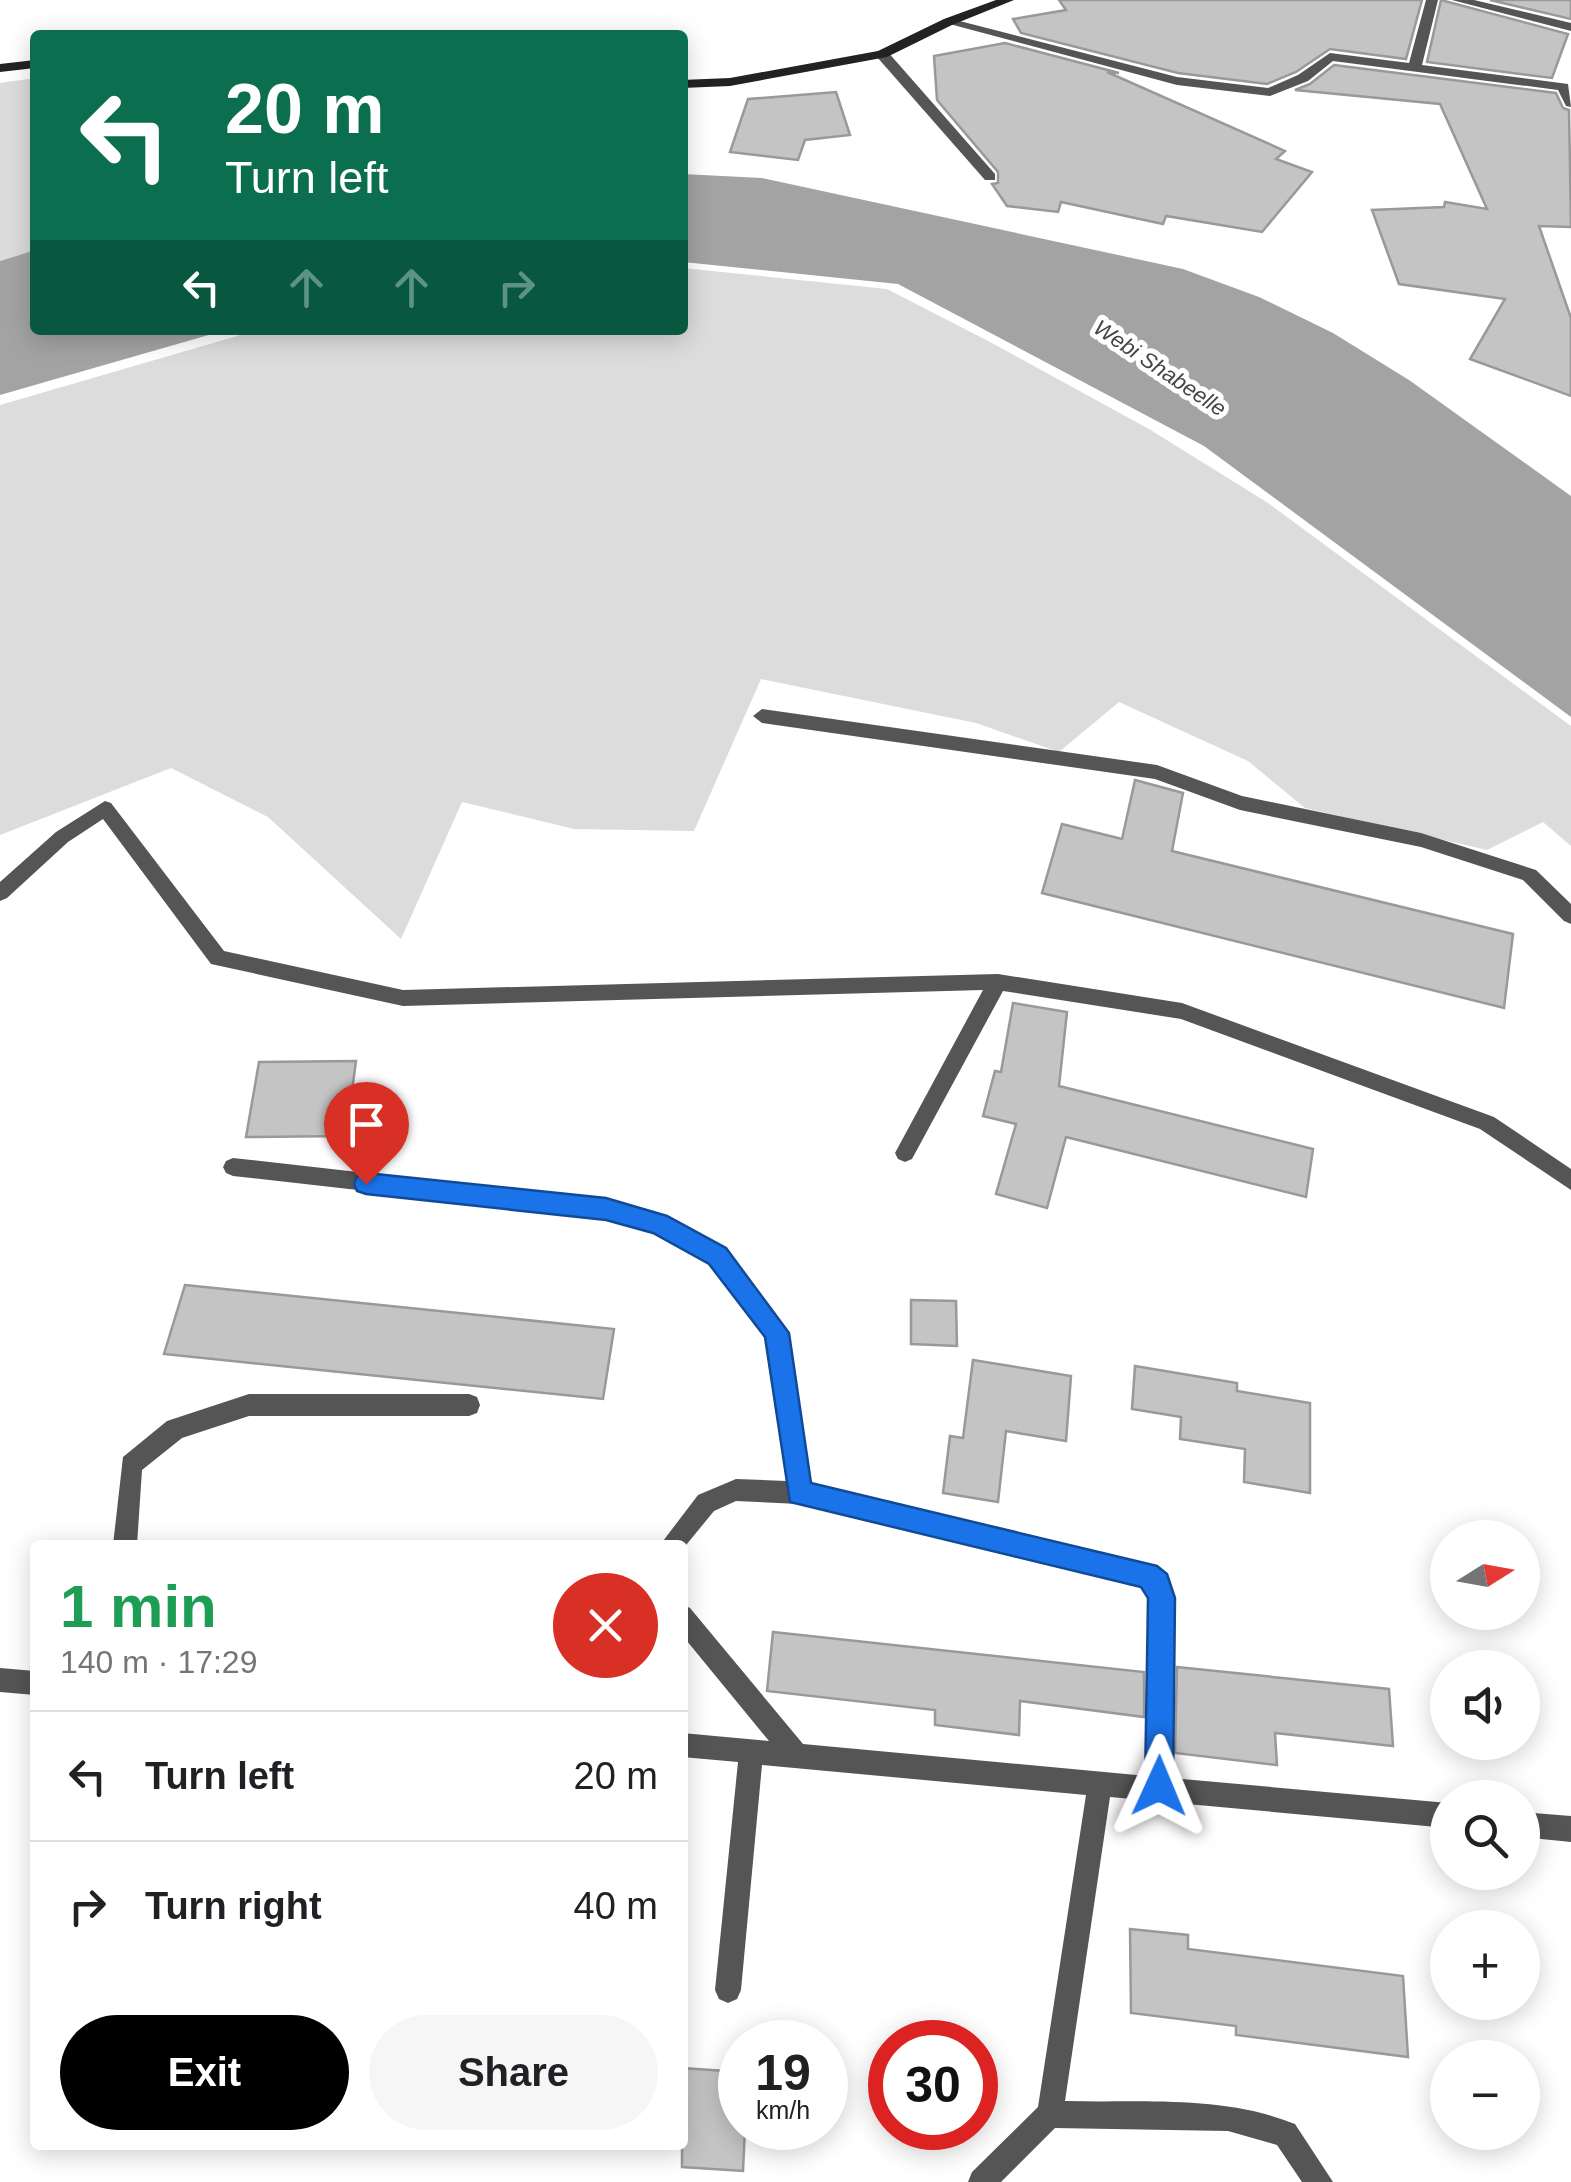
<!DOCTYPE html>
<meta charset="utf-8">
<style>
body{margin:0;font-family:Helvetica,sans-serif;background:#f6f6f6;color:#202124;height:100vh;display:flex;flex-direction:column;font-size:38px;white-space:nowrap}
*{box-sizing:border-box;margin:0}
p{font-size:32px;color:#757577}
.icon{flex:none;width:55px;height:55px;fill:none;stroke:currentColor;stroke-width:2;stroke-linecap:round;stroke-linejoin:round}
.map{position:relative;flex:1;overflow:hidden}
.sheet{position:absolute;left:30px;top:1540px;width:658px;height:610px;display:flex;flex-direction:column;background:#fff;border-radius:10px;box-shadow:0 5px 25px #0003}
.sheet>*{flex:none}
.top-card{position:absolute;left:30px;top:30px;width:658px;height:305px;border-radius:10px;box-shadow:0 5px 25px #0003;background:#0b6e4f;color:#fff;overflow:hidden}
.needle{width:65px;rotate:79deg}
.controls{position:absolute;left:1430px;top:1520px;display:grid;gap:20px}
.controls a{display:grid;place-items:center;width:110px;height:110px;border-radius:50%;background:#fff;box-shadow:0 5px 25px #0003;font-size:50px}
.speed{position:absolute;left:718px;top:2020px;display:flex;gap:20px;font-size:50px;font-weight:700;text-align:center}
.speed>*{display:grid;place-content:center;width:130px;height:130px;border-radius:50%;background:#fff;box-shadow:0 5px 25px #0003;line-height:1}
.speed small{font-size:25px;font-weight:400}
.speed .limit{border:15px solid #d22;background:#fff;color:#111}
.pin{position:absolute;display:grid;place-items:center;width:85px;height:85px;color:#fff;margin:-102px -42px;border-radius:50% 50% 50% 0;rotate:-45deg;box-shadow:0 0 10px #0007}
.pin .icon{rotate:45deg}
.me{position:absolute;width:110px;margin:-55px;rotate:1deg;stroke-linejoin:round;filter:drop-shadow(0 0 8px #0008)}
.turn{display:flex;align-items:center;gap:35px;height:210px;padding:0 30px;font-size:45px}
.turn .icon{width:130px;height:130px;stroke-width:2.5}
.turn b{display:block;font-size:70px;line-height:85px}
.lanes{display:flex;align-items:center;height:95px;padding:0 30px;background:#0003;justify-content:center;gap:50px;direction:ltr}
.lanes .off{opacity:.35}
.round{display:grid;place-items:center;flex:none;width:105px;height:105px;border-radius:52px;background:#f6f6f6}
.overview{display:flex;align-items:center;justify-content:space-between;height:170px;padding:0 30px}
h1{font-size:60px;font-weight:800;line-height:75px;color:#1e9e55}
.cta{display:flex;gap:20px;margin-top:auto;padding:20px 30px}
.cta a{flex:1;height:115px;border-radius:60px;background:#000;color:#fff;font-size:40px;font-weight:800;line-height:115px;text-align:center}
.cta a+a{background:#f6f6f6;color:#202124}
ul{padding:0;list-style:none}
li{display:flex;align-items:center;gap:30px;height:130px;padding:0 30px;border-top:2px solid #e0e0e0}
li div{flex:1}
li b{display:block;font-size:38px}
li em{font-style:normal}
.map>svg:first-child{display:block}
.green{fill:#dcdcdc}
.water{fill:#a3a3a3}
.building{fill:#c4c4c4;stroke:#999;stroke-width:2.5}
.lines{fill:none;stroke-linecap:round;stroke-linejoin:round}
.street{fill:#555;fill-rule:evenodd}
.secondary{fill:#222;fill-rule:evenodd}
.route{fill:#1a73e8;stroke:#114b97;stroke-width:2.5}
.labels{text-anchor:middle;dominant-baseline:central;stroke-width:10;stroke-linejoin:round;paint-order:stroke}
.far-water-label{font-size:22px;font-style:italic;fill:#444;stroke:#fff}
</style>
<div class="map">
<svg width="1571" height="2182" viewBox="0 0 1571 2182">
<rect width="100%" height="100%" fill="#fff"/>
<g class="green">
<polygon points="35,78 35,250 0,261 0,83"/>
<polygon points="683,268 887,289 992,343 1149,429 1268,503 1571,726 1571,846 1543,822 1487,850 1305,808 1248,761 1119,702 1059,752 976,723 761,679 694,831 574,829 462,802 401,939 268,817 171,768 0,835 0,405 258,330 682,330"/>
</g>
<g class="water">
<polygon points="683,174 762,178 1183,269 1259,297 1333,333 1409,380 1571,496 1571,717 1204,446 898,284 683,262"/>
<polygon points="35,250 35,330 226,330 0,395 0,261"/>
</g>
<g class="building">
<polygon points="1059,0 1422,0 1406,59 1330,49 1296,72 1267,84 1178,73 1021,33 1013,19 1066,10"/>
<polygon points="1441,0 1568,34 1552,78 1427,62"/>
<polygon points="1490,0 1571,0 1571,19"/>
<polygon points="1005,43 1119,73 1107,72 1285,151 1276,159 1312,172 1262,232 1166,216 1163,224 1061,202 1058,212 1007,206 992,184 998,183 998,172 937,100 934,56"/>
<polygon points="1334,65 1556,93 1563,108 1569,110 1571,227 1539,226 1571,318 1571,396 1470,359 1505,299 1399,284 1372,210 1444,207 1445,202 1487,209 1440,104 1295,90 1310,84"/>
<polygon points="836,92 850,135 805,140 798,160 730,152 748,99"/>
<polygon points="1135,780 1183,793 1172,851 1513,934 1504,1008 1042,893 1062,824 1122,839"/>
<polygon points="1013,1003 1067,1012 1059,1086 1313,1149 1306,1197 1066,1137 1047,1208 996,1194 1016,1124 983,1116 995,1071 1001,1072"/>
<polygon points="356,1061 346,1136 246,1137 259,1062"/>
<polygon points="185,1285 614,1329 603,1399 164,1354"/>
<polygon points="911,1300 956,1301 957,1346 911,1344"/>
<polygon points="973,1360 1071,1376 1066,1441 1006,1431 998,1502 943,1493 950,1436 963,1438"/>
<polygon points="1135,1366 1237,1383 1237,1391 1310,1403 1310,1493 1244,1482 1245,1449 1180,1439 1181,1417 1132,1409"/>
<polygon points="773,1632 1144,1672 1144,1717 1020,1701 1019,1735 935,1725 935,1710 767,1691"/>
<polygon points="1177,1667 1389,1689 1393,1746 1275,1733 1277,1765 1175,1753"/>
<polygon points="1130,1929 1188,1935 1188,1949 1403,1976 1408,2057 1236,2035 1236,2026 1131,2013"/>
<polygon points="682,2068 740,2072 740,2128 745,2128 743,2171 682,2167"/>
</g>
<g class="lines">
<g class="street">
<polygon points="1426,0 1438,0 1422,65 1568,84 1571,107 1566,106 1558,90 1333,61 1308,81 1270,96 1177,85 942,22 948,18 1177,77 1268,88 1298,75 1330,53 1409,63"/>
<polygon points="1452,0 1474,0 1571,23 1571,31"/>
<polygon points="877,51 887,51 995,174 995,180 985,180 877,57"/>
<polygon points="762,709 1157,765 1242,796 1421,833 1536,870 1571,904 1571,924 1564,921 1523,880 1421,847 1240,810 1155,779 762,723 753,716"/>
<polygon points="105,801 111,803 224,951 403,990 998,974 1182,1003 1494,1117 1571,1169 1571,1190 1480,1129 1181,1019 1003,991 912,1159 905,1162 898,1159 895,1153 983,990 403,1006 211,964 103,819 68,842 7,898 0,901 0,882 56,832"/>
<path d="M233,1158L606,1200L666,1217L724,1249L787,1333L809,1484L1148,1564L1165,1575L1174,1597L1171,1778L1448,1803V1828L1110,1797L1065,2101C1142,2103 1223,2095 1295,2124L1333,2182H1302L1277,2145L1228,2131L1055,2128L1001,2182H968L972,2172L1038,2107L1086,1795L762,1765L741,1990L737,1999L728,2003L719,1999L715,1990L738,1762L682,1757V1733L769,1741L682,1635V1604L690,1608L803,1744L1147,1776L1148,1591L1142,1586L799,1504L736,1501L714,1511L682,1550V1545H660L698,1495L736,1479L786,1481L766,1337L710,1263L654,1232L606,1218L233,1176L226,1173L223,1167L226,1161Z"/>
<polygon points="249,1394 469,1394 477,1397 480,1405 477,1413 469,1416 249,1416 182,1438 142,1470 137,1545 113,1545 123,1457 167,1421"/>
<polygon points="0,1668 35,1671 35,1695 0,1692"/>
<polygon points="1522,1812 1571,1816 1571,1842 1522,1837"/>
</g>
<g class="secondary">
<polygon points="996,0 1014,0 952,25 887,57 730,86 682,88 682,80 730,78 878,51 944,19"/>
<polygon points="35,60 35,68 0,72 0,64"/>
</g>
</g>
<polygon class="route" points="366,1173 606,1198 667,1216 726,1248 789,1333 811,1483 1157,1566 1167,1574 1175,1598 1173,1786 1169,1796 1159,1801 1149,1796 1145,1786 1148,1598 1141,1587 790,1502 765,1337 709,1264 653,1233 606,1220 366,1194 357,1191 354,1184 357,1176"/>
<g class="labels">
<g class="far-water-label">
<text transform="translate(1160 368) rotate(34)">Webi Shabeelle</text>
</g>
</g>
</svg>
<div class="controls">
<a><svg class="needle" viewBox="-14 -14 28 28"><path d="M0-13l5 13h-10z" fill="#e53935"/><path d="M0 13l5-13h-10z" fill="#757577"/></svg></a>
<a><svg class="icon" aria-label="sound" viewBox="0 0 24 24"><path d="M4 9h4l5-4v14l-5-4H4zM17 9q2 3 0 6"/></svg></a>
<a><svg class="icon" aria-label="search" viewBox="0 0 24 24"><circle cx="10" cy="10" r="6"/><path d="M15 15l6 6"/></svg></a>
<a>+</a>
<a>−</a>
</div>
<div class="speed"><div>19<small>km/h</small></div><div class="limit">30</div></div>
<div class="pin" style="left:366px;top:1184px;background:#d93025"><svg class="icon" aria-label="arrive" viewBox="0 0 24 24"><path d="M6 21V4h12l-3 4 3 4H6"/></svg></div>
<svg class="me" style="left:1159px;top:1786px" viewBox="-20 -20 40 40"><path d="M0-17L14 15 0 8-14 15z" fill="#1a73e8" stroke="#fff" stroke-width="4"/></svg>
<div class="top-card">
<div class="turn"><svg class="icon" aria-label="left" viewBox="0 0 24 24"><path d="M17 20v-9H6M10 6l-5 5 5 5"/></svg><div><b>20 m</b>Turn left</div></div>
<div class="lanes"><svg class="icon" aria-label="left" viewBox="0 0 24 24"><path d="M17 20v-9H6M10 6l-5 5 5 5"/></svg><svg class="icon off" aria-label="ahead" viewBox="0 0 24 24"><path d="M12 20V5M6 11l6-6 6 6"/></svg><svg class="icon off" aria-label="ahead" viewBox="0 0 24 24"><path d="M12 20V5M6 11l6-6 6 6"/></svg><svg class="icon off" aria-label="right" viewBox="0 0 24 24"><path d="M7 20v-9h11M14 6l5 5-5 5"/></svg></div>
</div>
<section class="sheet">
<div class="overview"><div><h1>1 min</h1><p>140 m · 17:29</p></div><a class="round" style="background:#d93025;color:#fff"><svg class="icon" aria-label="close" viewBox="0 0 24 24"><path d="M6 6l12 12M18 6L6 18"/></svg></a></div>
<ul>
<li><svg class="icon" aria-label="left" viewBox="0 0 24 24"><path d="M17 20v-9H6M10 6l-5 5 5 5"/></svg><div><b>Turn left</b></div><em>20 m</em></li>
<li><svg class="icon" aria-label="right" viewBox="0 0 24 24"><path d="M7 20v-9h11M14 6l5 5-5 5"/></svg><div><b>Turn right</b></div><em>40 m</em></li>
</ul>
<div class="cta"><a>Exit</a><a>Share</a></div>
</section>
</div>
